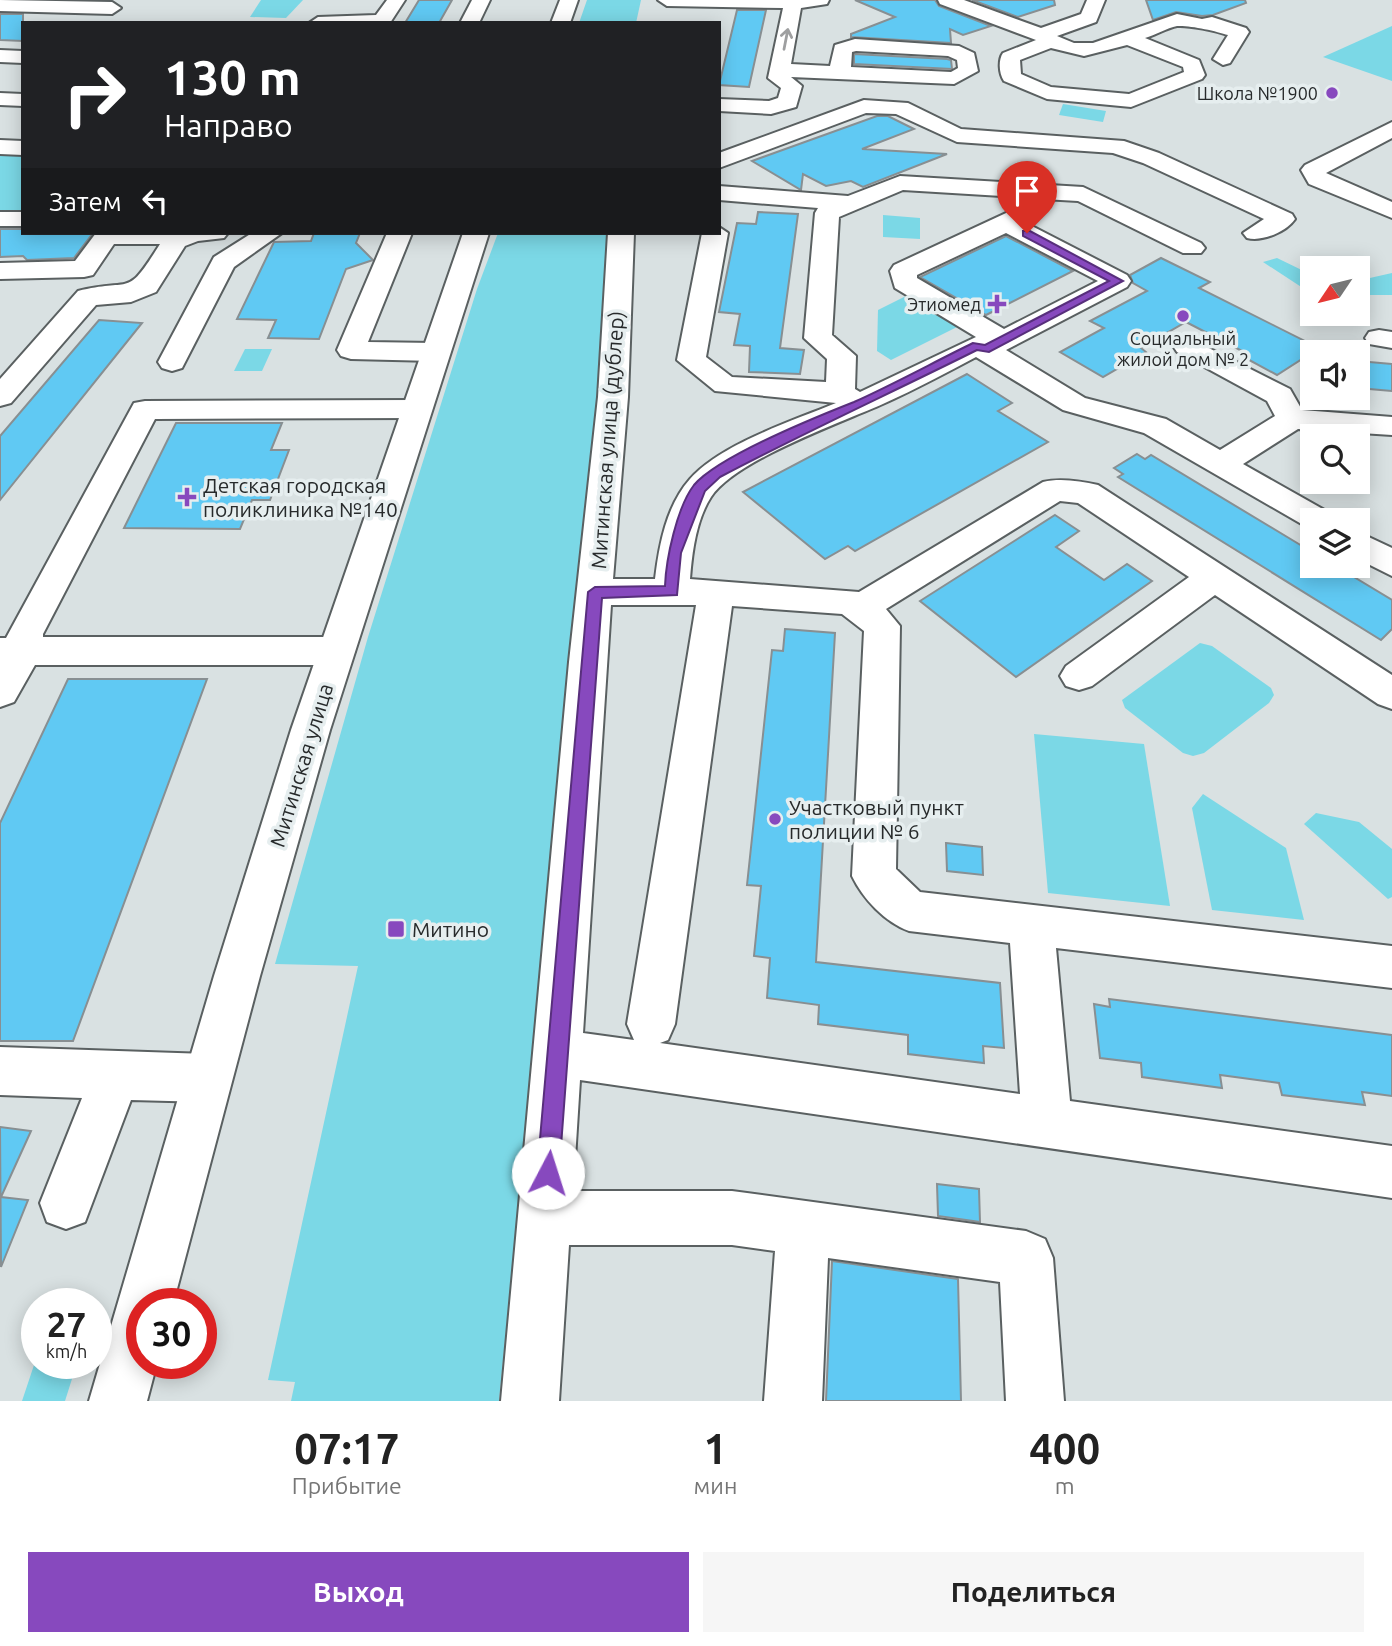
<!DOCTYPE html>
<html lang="ru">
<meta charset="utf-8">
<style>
body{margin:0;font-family:Ubuntu,sans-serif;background:#f6f6f6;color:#222;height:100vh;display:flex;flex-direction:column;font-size:26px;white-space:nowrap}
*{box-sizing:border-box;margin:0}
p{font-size:23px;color:#767676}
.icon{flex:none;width:38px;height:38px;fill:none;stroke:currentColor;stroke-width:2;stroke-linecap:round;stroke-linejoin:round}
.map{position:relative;height:1401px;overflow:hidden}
.drawer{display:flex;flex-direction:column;background:#fff;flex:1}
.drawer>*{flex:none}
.banner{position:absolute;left:21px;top:21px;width:700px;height:214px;border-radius:0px;box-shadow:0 4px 18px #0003;background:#202124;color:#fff;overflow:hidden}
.needle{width:46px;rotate:235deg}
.fabs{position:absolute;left:1300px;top:256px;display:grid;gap:14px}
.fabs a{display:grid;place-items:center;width:70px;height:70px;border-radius:0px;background:#fff;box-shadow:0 4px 18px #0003;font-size:35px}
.speed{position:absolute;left:21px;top:1288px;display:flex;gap:14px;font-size:35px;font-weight:700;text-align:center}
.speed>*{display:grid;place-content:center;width:91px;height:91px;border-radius:50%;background:#fff;box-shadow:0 4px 18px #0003;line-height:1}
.speed small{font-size:18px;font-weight:400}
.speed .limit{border:10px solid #d22;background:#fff;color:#111}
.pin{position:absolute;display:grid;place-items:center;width:60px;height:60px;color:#fff;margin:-72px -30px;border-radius:50% 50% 50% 0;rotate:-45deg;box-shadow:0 0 7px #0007}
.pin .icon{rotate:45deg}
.me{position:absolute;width:77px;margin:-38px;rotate:5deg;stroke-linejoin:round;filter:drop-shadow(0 0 5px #0008)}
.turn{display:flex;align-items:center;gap:24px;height:147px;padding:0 28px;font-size:32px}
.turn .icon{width:91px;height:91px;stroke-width:2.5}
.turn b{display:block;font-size:49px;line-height:60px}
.then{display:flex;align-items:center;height:66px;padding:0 28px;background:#0003;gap:14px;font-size:26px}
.eta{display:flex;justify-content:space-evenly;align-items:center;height:119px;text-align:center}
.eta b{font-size:42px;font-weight:700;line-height:49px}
.cta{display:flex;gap:14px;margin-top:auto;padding:14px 28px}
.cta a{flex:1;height:80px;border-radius:0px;background:#8749be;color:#fff;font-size:28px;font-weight:700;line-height:80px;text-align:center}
.cta a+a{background:#f6f6f6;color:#222}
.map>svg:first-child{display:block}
.green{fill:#7bd8e6}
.building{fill:#60c9f3;stroke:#888f92;stroke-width:2}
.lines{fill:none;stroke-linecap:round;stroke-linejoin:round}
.minor-casing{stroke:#5a6061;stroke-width:4}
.major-casing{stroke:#5a6061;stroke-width:4}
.minor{fill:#fff;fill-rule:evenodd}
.major{fill:#fff;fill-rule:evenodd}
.oneway{stroke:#9e9fa0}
.route{fill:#8749be;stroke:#582f7c;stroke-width:2}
.poi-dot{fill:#8749be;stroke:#e6eeef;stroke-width:2.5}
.labels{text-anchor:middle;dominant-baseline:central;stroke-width:7;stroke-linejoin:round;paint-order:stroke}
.far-poi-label{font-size:18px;fill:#272a2b;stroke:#e6eeef;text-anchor:end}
.street-label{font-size:21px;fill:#272a2b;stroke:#e6eeef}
.poi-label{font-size:21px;fill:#272a2b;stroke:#e6eeef;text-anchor:start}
</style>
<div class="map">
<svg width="1392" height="1401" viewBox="0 0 1392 1401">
<rect width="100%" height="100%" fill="#d9e1e2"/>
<g class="green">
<polygon points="261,0 303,0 286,18 250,17"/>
<polygon points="587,0 641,0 636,23 579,23"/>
<polygon points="1392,26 1392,81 1323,57"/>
<polygon points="1063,104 1106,111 1103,122 1059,115"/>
<polygon points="0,151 23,152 23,214 0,214"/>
<polygon points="883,215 920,218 920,239 883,237"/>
<polygon points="498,233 609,233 601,370 499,1401 291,1401 295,1382 268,1380 358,966 275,964 368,637 477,289"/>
<polygon points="1277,258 1312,275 1312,294 1263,262"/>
<polygon points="1392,273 1392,295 1370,295 1361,280"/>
<polygon points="906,296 957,327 891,360 877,351 878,310"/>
<polygon points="245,349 272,349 262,371 234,371"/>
<polygon points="1200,643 1212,646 1271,688 1274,695 1269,703 1204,753 1193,756 1183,753 1125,708 1122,700"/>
<polygon points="1034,734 1144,744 1170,906 1048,893"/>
<polygon points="1203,794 1286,848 1304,920 1212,910 1192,808"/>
<polygon points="1316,813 1359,822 1392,849 1392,897 1388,899 1304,824"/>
<polygon points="37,1356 37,1363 77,1363 65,1401 22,1401"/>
</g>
<g class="building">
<polygon points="419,0 452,0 439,23 405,23"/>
<polygon points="855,0 935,0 939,6 991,26 963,35 950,29 951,43 851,37 851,34 895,17"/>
<polygon points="972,0 1054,0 1055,5 1018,17"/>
<polygon points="1146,0 1245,0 1246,3 1213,15 1202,16 1176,12 1153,20"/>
<polygon points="737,10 766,10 749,87 719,85"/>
<polygon points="0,14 23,14 23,41 0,40"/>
<polygon points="854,54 947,59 951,60 952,69 854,64"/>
<polygon points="877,116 888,116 914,129 862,149 947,154 863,187 851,181 826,186 803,174 801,190 752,161"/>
<polygon points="758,212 798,214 780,348 804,350 800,374 749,372 750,346 734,345 740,314 719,312 737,223 756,224"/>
<polygon points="0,229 23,229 23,233 93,233 74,258 27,260 23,256 0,257"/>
<polygon points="314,233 360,233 356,243 373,260 346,269 319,339 268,338 276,320 237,319 274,242 311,241"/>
<polygon points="1006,236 1073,271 986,315 920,277"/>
<polygon points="1161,258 1210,282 1199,288 1319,348 1277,375 1240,355 1244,352 1186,322 1141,348 1146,352 1103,377 1060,352 1104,328 1090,321 1147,291 1133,283 1130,275"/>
<polygon points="99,320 142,323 0,500 0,436"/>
<polygon points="1358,361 1392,364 1392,391 1358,388"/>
<polygon points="967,374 1012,403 998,411 1048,442 855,551 848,546 825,559 743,492"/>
<polygon points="176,423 282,423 271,450 289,450 270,500 252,500 240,529 124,528"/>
<polygon points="1137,454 1145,459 1151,455 1312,552 1312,565 1334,565 1392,600 1392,629 1381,640 1118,477 1123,474 1114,468"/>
<polygon points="1055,515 1079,531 1056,547 1104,580 1127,564 1152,581 1016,677 920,601"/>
<polygon points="785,629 835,633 816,962 1000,983 1004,1048 983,1046 984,1063 908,1054 908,1035 818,1024 819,1005 767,998 770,958 754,956 761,886 747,885 772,650 783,651"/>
<polygon points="68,679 207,679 73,1041 0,1041 0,823"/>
<polygon points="946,843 982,847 983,875 947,871"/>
<polygon points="1109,999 1392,1035 1392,1096 1362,1092 1365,1105 1282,1095 1279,1083 1220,1075 1222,1088 1142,1077 1141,1063 1100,1058 1094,1004 1110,1007"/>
<polygon points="0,1127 31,1131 1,1197 28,1200 1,1267"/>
<polygon points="937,1184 979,1189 980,1222 938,1216"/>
<polygon points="832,1261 958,1279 961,1401 826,1401"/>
</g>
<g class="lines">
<defs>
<g id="minor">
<polygon points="0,0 112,2 121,8 112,14 0,11"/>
<polygon points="387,0 405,0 390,23 309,23 318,17 376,15"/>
<polygon points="472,0 490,0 479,23 460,23"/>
<path d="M658,0H829L827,4L801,8L791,64L830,66L835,45L855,39L959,46L974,53L978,71L954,84L791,77L802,86L796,107L771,114L719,111V99L769,101L778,98L781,88L768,78L783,8L667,6ZM856,51L948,56L957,60L958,68L951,72L851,67L852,52Z"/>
<path d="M938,0H964L1041,28L1081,14L1087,0H1105L1096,22L1057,36L1074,43H1093L1177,14L1202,19L1212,17L1246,28L1249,32L1230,63L1223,65L1213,59L1228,35C1216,31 1189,25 1177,26C1167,28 1155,35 1145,38L1199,60L1205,75L1202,79L1131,107L1047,99L1004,81C999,74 998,60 1003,53L1036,40L940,4ZM1127,45L1183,67L1184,72L1129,94L1051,87L1021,74L1020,60L1051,48L1084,56Z"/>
<polygon points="0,50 23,51 23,63 0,62"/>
<polygon points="0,93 23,94 23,106 0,105"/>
<path d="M864,100L908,103L961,129L1124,141L1159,153L1292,214L1295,219C1286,232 1262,242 1247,238L1243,233L1264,219L1143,163L1113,153L957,142L896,114L866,113L719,168V153Z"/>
<polygon points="1392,122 1392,138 1326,173 1392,202 1392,218 1309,184 1301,170 1305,165"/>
<polygon points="0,140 23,141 23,155 0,154"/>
<path d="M900,176L1083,187L1201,243L1205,248L1201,253H1183L1078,201L1043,199C1044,214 1038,216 1026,223L1127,275L1131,281L1127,287L1006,350L1085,398L1166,419L1220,450L1275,416L1267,401L1177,352L1173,346L1177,340L1187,337L1290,389L1302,410L1392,417V435L1298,429L1243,464L1328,512L1333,520H1312V530L1144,433L1063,410L976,357C946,373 916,389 885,403C843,422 735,460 711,497C696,520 692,553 690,579L859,592L1043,482C1060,478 1080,481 1098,485L1392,675V709L1378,704L1215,595L1092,686L1079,690L1066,686L1060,676L1066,666L1189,577L1078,503L1060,501L886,609L900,626L896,869L920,892L1392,946V988L1056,948L1070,1101L1392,1146V1198L580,1080L573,1191H732L1026,1231L1045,1239L1053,1258L1064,1401H1006L1000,1282L828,1258L822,1401H764L775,1251L732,1245H569L559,1401H501L569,662L598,397L608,233H634L628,397L613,579H655C659,546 666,506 690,479C721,444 792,421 836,403L715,391L677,360L702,233H719V227L728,233L706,357L732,377L826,382L827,359L804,338L815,213L818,208L719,200V186L848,196ZM903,190L1018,197L1019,207L894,265L890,271L895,288L976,337L860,392L855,389L856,356L832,335L839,217ZM1006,233L1098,281L1004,329L917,278V275ZM611,605H696L627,1024L634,1040L583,1033ZM732,606L842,614L864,631L852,876C863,899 885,922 909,931L1010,943L1020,1094L660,1043L668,1040L675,1024Z"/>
<rect x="0" y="212" width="23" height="14"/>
<path d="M96,233H228L224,238L198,241L185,246L156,292L131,302L96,305L11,403L0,406V379L78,291C134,277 125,300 160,244H114L93,275L84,277L0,279V263L75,261Z"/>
<polygon points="252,233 282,233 234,267 182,368 172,371 162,368 158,362 214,257"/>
<polygon points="387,233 412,233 368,342 434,343 444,346 448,352 444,358 434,361 351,359 341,356 337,350"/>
<polygon points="1379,330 1392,332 1392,348 1369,344 1365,338 1369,332"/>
<polygon points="416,400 427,402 431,409 427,416 416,418 155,419 43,634 43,637 336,637 349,641 355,651 349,661 336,665 35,665 14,702 0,707 0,638 6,638 134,403 145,401"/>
<polygon points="1358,532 1392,548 1392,576 1358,559"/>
<polygon points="0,1047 207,1054 224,1061 232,1078 224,1095 207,1102 131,1100 85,1222 66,1229 47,1222 40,1203 82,1098 0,1095"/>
</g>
<g id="major">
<polygon points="560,0 578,0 570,23 551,23"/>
<polygon points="463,233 489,233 330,730 260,976 173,1304 142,1304 142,1363 157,1363 147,1401 89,1401 214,976 291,730"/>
</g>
</defs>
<use href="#minor" class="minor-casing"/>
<use href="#major" class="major-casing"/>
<use href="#minor" class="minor"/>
<use href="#major" class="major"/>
</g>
<defs><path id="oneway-shaft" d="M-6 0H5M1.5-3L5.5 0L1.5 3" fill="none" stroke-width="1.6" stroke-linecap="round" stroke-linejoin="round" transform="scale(1.75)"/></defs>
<use class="oneway" href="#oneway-shaft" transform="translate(786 39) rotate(-79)"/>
<path class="route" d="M1023,231H1030L1123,281L989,352L977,350C891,393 805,432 720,477L705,491L681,553L677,595L602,598L559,1173L556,1181L548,1184L540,1181L537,1173L588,592L595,587L665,586C666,559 677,507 694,485C719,456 816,417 854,402C894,384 934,362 973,343L985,345L1109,281L1023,236Z"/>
<g class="poi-dot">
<circle cx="1332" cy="93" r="7"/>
<path d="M993.5 293.5h7v7h7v7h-7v7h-7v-7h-7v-7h7z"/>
<circle cx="1183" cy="316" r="7"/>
<path d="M183.5 486.5h7v7h7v7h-7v7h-7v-7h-7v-7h7z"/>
<circle cx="775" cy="819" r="7"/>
<rect x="387" y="920" width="18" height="18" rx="3.5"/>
</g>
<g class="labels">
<g class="far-poi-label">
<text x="1318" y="93">Школа №1900</text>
<text x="981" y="304">Этиомед</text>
<text x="1183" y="338" text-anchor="middle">Социальный<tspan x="1183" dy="21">жилой дом № 2</tspan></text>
</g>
<g class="street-label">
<text transform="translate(607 440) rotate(-86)">Митинская улица (дублер)</text>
<text transform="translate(301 765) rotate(-73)">Митинская улица</text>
</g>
<g class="poi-label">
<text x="203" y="485">Детская городская<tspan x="203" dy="24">поликлиника №140</tspan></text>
<text x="789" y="807">Участковый пункт<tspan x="789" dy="24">полиции № 6</tspan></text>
<text x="412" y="929">Митино</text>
</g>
</g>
</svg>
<div class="fabs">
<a><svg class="needle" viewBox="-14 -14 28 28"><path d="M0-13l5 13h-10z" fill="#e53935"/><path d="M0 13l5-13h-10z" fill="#767676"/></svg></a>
<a><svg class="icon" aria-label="sound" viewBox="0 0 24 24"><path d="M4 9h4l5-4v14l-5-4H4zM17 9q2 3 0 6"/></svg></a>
<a><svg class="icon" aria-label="search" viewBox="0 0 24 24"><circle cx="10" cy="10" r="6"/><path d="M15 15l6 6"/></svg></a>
<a><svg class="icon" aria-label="layers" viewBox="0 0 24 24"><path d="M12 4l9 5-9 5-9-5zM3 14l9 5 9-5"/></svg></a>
</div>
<div class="speed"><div>27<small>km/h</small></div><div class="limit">30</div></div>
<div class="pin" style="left:1027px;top:233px;background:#d93025"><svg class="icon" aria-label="arrive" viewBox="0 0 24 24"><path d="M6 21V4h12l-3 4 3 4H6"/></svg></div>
<svg class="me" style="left:548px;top:1173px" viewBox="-20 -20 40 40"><circle r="19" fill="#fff"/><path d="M0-13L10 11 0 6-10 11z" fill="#8749be"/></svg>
<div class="banner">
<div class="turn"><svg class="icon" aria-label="right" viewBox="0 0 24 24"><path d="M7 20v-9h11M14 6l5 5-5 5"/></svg><div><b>130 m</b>Направо</div></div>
<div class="then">Затем<svg class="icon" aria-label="left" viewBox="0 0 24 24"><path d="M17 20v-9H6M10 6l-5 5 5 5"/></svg></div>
</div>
</div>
<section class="drawer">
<div class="eta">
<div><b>07:17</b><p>Прибытие</p></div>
<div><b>1</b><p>мин</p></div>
<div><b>400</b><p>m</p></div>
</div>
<div class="cta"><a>Выход</a><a>Поделиться</a></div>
</section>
